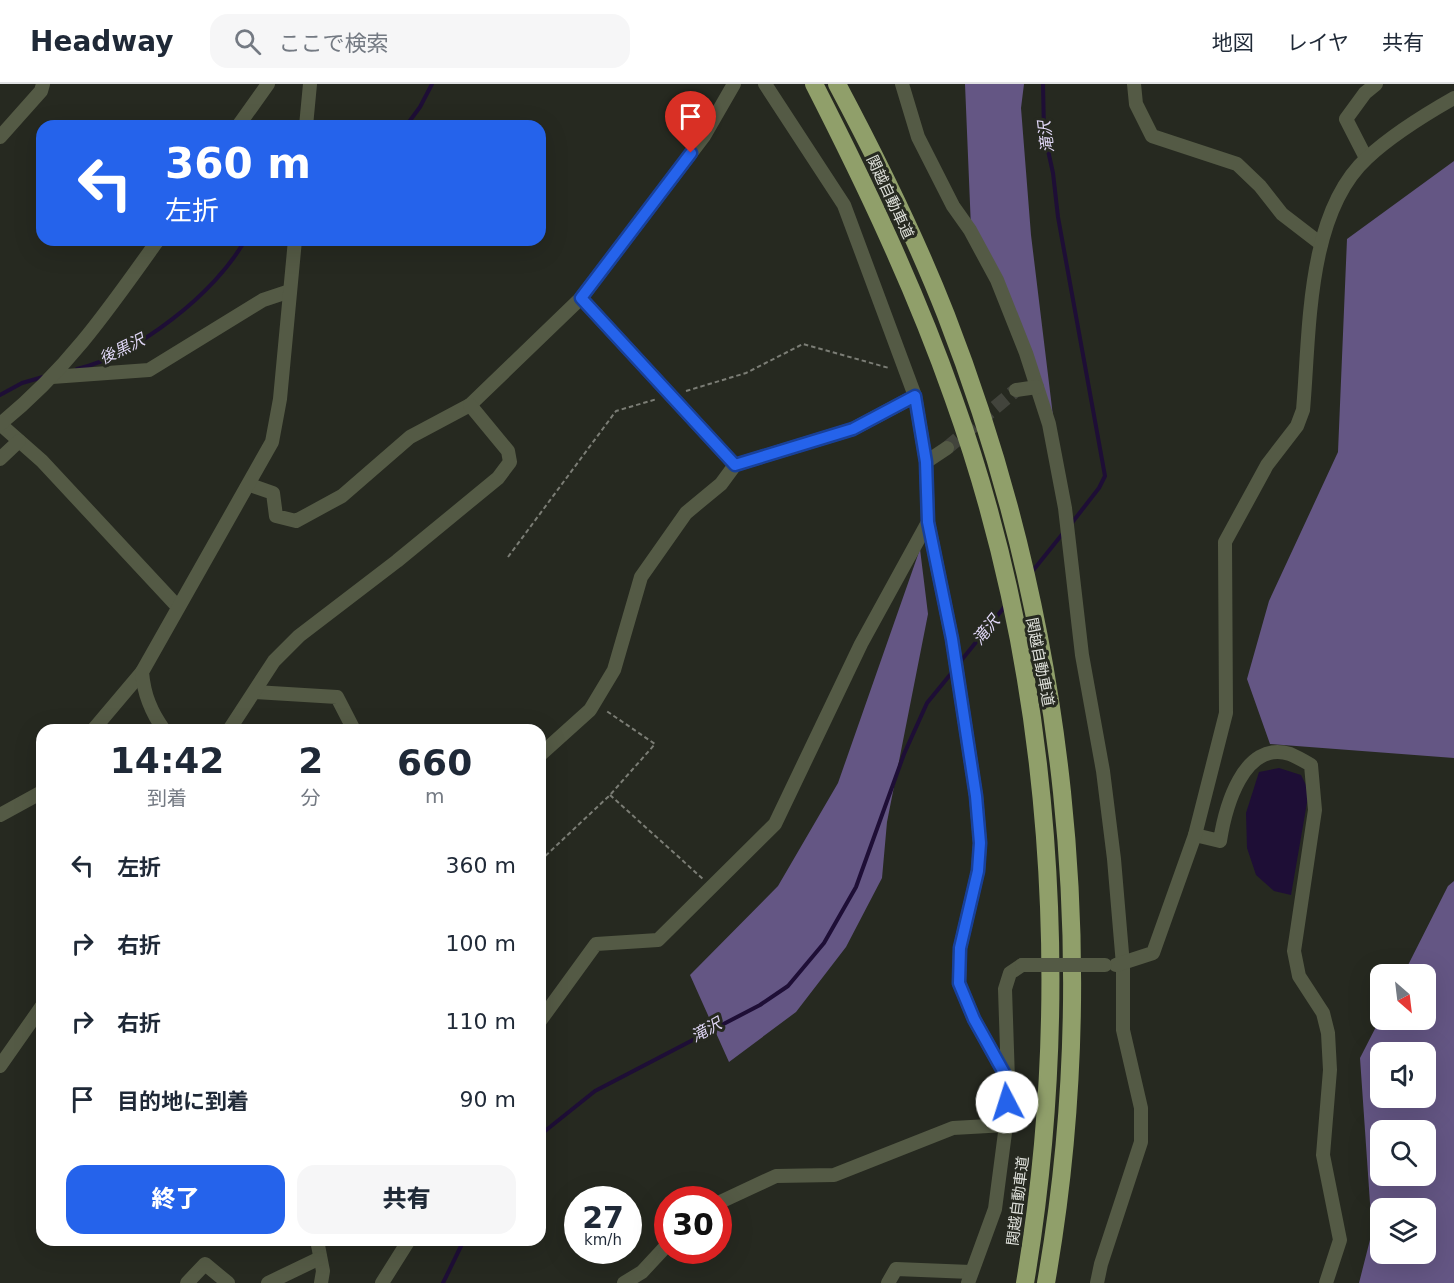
<!DOCTYPE html>
<html lang="ja">
<meta charset="utf-8">
<style>
body{margin:0;font-family:"DejaVu Sans","Noto Sans JP",sans-serif;background:#f6f6f7;color:#1f2937;height:100vh;display:flex;flex-direction:column;font-size:22px;white-space:nowrap}
*{box-sizing:border-box;margin:0}
p{font-size:20px;color:#747a83}
.icon{flex:none;width:33px;height:33px;fill:none;stroke:currentColor;stroke-width:2;stroke-linecap:round;stroke-linejoin:round}
.map{position:relative;flex:1;overflow:hidden}
.sheet{position:absolute;left:36px;top:640px;width:510px;height:522px;display:flex;flex-direction:column;background:#fff;border-radius:18px;box-shadow:0 6px 24px #0002}
.sheet>*{flex:none}
.banner{position:absolute;left:36px;top:36px;width:510px;height:126px;border-radius:18px;box-shadow:0 6px 24px #0002;background:#2563eb;color:#fff;overflow:hidden}
.needle{width:39px;rotate:152deg}
.fabs{position:absolute;left:1370px;top:880px;display:grid;gap:12px}
.fabs a{display:grid;place-items:center;width:66px;height:66px;border-radius:12px;background:#fff;box-shadow:0 6px 24px #0002;font-size:30px}
.speed{position:absolute;left:564px;top:1102px;display:flex;gap:12px;font-size:30px;font-weight:700;text-align:center}
.speed>*{display:grid;place-content:center;width:78px;height:78px;border-radius:50%;background:#fff;box-shadow:0 6px 24px #0002;line-height:1}
.speed small{font-size:15px;font-weight:400}
.speed .limit{border:9px solid #d22;background:#fff;color:#111}
.pin{position:absolute;display:grid;place-items:center;width:51px;height:51px;color:#fff;margin:-62px -26px;border-radius:50% 50% 50% 0;rotate:-45deg;box-shadow:0 0 6px #0007}
.pin .icon{rotate:45deg}
.me{position:absolute;width:66px;margin:-33px;rotate:355deg;stroke-linejoin:round;filter:drop-shadow(0 0 4px #0008)}
.turn{display:flex;align-items:center;gap:21px;height:126px;padding:0 30px;font-size:27px}
.turn .icon{width:78px;height:78px;stroke-width:2.5}
.turn b{display:block;font-size:42px;line-height:51px}
.eta{display:flex;justify-content:space-evenly;align-items:center;height:102px;text-align:center}
.eta b{font-size:36px;font-weight:800;line-height:42px}
.cta{display:flex;gap:12px;margin-top:auto;padding:12px 30px}
.cta a{flex:1;height:69px;border-radius:18px;background:#2563eb;color:#fff;font-size:24px;font-weight:800;line-height:69px;text-align:center}
.cta a+a{background:#f6f6f7;color:#1f2937}
ul{padding:0;list-style:none}
li{display:flex;align-items:center;gap:18px;height:78px;padding:0 30px}
li div{flex:1}
li b{display:block;font-size:22px}
li em{font-style:normal}
header{display:flex;align-items:center;gap:36px;box-sizing:border-box;height:84px;padding:0 30px;background:#fff;border-bottom:2px solid #e0e1e3}
header strong{font-size:28px}
nav{display:flex;gap:33px;margin-inline-start:auto;font-size:21px}
.search{width:420px;height:54px;background:#f6f6f7;display:flex;align-items:center;gap:15px;box-sizing:border-box;padding:0 21px;border-radius:18px;color:#747a83;font-size:22px}
.map>svg:first-child{display:block}
.forest{fill:#645684;fill-rule:evenodd}
.water{fill:#1e0e36}
.lines{fill:none;stroke-linecap:round;stroke-linejoin:round}
.stream{stroke:#1e0e36;stroke-width:4}
.minor-tunnel{stroke:#42443c;stroke-width:14;stroke-dasharray:14 7;stroke-linecap:butt}
.path{stroke:#7b7d75;stroke-width:2;stroke-dasharray:4.5 3;stroke-linecap:butt}
.minor{stroke:#545a45;stroke-width:14}
.highway{stroke:#909f6a;stroke-width:18}
.minor-bridge{stroke:#545a45;stroke-width:14}
.route-casing{stroke:#184099;stroke-width:15}
.route{stroke:#2563eb;stroke-width:10}
.labels{text-anchor:middle;dominant-baseline:central;stroke-width:6;stroke-linejoin:round;paint-order:stroke}
.street-label{font-size:15px;fill:#dee0da;stroke:#262920}
.water-label{font-size:16px;font-style:italic;fill:#dfd6f5;stroke:#262920}
</style>
<header>
<strong>Headway</strong>
<div class="search"><svg class="icon" aria-label="search" viewBox="0 0 24 24"><circle cx="10" cy="10" r="6"/><path d="M15 15l6 6"/></svg>ここで検索</div>
<nav><a>地図</a><a>レイヤ</a><a>共有</a></nav>
</header>
<div class="map">
<svg width="1454" height="1199" viewBox="0 0 1454 1199">
<rect width="100%" height="100%" fill="#262920"/>
<g class="forest">
<polygon points="965,0 1024,0 1021,24 1031,151 1053,332 971,144"/>
<polygon points="1454,77 1454,674 1270,660 1247,595 1269,517 1338,368 1347,155"/>
<polygon points="920,465 928,530 887,738 882,794 846,863 796,928 729,978 690,891 778,802 838,699"/>
<path d="M1454,797V1199H1359L1372,1148L1360,974L1380,935L1425,936V891H1403L1448,802ZM1380,969H1425V1014H1380ZM1380,1047H1425V1092H1380ZM1380,1125H1425V1170H1380Z"/>
</g>
<polygon class="water" points="1279,684 1301,691 1309,707 1291,811 1274,807 1256,791 1247,764 1246,729 1259,688"/>
<g class="lines">
<g class="stream">
<polyline points="1043,0 1044,48 1053,89 1058,133 1105,392 1099,404 1071,440"/>
<polyline points="406,42 420,23 432,0"/>
<path d="M77,285C136,271 216,209 245,156"/>
<polyline points="0,311 22,299 43,293"/>
<polyline points="1031,489 1064,448"/>
<polyline points="960,578 1006,521"/>
<polyline points="540,1051 595,1007 760,921 788,902 824,859 856,803 904,670 927,619 954,586"/>
<polyline points="443,1199 464,1156"/>
</g>
<polyline class="minor-tunnel" points="947,364 1016,306"/>
<g class="path">
<polyline points="686,307 746,289 803,260 889,284"/>
<polyline points="508,473 616,327 657,315"/>
<polyline points="610,711 703,795"/>
<polyline points="540,777 610,711 655,660 605,626"/>
</g>
<g class="minor">
<polyline points="765,0 844,121 915,312 926,378 928,438 952,555 976,712 980,759 978,787 960,864 959,899 974,935 1008,996"/>
<polyline points="902,0 918,53 953,122 970,146 997,196 1026,269 1049,340 1065,424 1082,571 1103,687 1114,775 1123,881 1123,946 1141,1024 1141,1058 1101,1180 1097,1199"/>
<polyline points="1134,0 1136,20 1152,52 1237,80 1260,102 1282,130 1321,160"/>
<polyline points="238,42 268,0"/>
<polyline points="306,42 310,0"/>
<polyline points="0,53 41,7 43,0"/>
<polyline points="1366,74 1346,35 1365,9 1376,0"/>
<polyline points="581,214 735,381"/>
<polyline points="52,293 149,286 263,216 290,207"/>
<polyline points="1016,306 1037,303"/>
<polyline points="0,340 42,377 177,522"/>
<path d="M0,340C67,286 109,225 158,156"/>
<polyline points="0,375 19,357"/>
<polyline points="926,378 947,364"/>
<polyline points="250,401 273,409 276,432 296,437 342,412 410,353 470,321 581,214 704,52 734,0"/>
<polyline points="255,608 337,613 354,646"/>
<polyline points="93,646 142,588"/>
<path d="M164,646C151,628 144,611 142,588L272,358L280,315L295,156"/>
<polyline points="229,646 274,577 299,552 397,477 498,394 510,378 508,367 470,321"/>
<polyline points="540,671 590,626 614,586 641,493 686,429 721,400 735,381 853,345 915,312"/>
<polyline points="0,731 42,708"/>
<path d="M1195,751L1220,757C1225,725 1243,655 1290,670C1297,673 1304,677 1311,681L1315,726L1294,867L1299,892L1323,929L1328,949L1330,986L1323,1071L1340,1156L1326,1199"/>
<path d="M1116,881L1153,869L1195,751L1226,629L1225,458L1267,381L1297,342L1303,326C1310,248 1306,130 1367,74C1393,50 1424,31 1454,14"/>
<polyline points="540,937 596,860 658,856 775,740 861,560 928,438"/>
<polyline points="0,982 42,922"/>
<polyline points="718,1119 776,1092 834,1091 953,1044 1006,1041"/>
<polyline points="317,1156 323,1187 321,1199"/>
<polyline points="187,1199 205,1180 228,1199"/>
<polyline points="268,1199 320,1174"/>
<polyline points="382,1199 409,1156"/>
<polyline points="624,1199 642,1188 668,1160"/>
<polyline points="888,1199 896,1185 971,1188"/>
<polyline points="968,1199 995,1125 1006,1041 1008,996 1005,905 1010,889 1022,881"/>
</g>
<g class="highway">
<path d="M814,0C866,102 915,205 953,313C1053,591 1074,909 1025,1199"/>
<path d="M837,0C877,75 915,152 946,231C1065,537 1103,875 1046,1199"/>
</g>
<polyline class="minor-bridge" points="1022,881 1105,881"/>
</g>
<g class="lines">
<defs>
<polyline id="route" points="691,69 581,214 735,381 853,345 915,312 926,378 928,438 952,555 976,712 980,759 978,787 960,864 959,899 974,935 1008,996 1007,1018"/>
</defs>
<use href="#route" class="route-casing"/>
<use href="#route" class="route"/>
</g>
<g class="labels">
<g class="street-label">
<text transform="translate(890 113) rotate(65)">関越自動車道</text>
<text transform="translate(1040 578) rotate(79)">関越自動車道</text>
<text transform="translate(1018 1117) rotate(-83)">関越自動車道</text>
</g>
<g class="water-label">
<text transform="translate(1046 53) rotate(-97)">滝沢</text>
<text transform="translate(122 265) rotate(-26)">後黒沢</text>
<text transform="translate(986 546) rotate(-51)">滝沢</text>
<text transform="translate(706 946) rotate(-29)">滝沢</text>
</g>
</g>
</svg>
<div class="fabs">
<a><svg class="needle" viewBox="-14 -14 28 28"><path d="M0-13l5 13h-10z" fill="#e53935"/><path d="M0 13l5-13h-10z" fill="#747a83"/></svg></a>
<a><svg class="icon" aria-label="sound" viewBox="0 0 24 24"><path d="M4 9h4l5-4v14l-5-4H4zM17 9q2 3 0 6"/></svg></a>
<a><svg class="icon" aria-label="search" viewBox="0 0 24 24"><circle cx="10" cy="10" r="6"/><path d="M15 15l6 6"/></svg></a>
<a><svg class="icon" aria-label="layers" viewBox="0 0 24 24"><path d="M12 4l9 5-9 5-9-5zM3 14l9 5 9-5"/></svg></a>
</div>
<div class="speed"><div>27<small>km/h</small></div><div class="limit">30</div></div>
<div class="pin" style="left:691px;top:69px;background:#d93025"><svg class="icon" aria-label="arrive" viewBox="0 0 24 24"><path d="M6 21V4h12l-3 4 3 4H6"/></svg></div>
<svg class="me" style="left:1007px;top:1018px" viewBox="-20 -20 40 40"><circle r="19" fill="#fff"/><path d="M0-13L10 11 0 6-10 11z" fill="#2563eb"/></svg>
<div class="banner">
<div class="turn"><svg class="icon" aria-label="left" viewBox="0 0 24 24"><path d="M17 20v-9H6M10 6l-5 5 5 5"/></svg><div><b>360 m</b>左折</div></div>
</div>
<section class="sheet">
<div class="eta">
<div><b>14:42</b><p>到着</p></div>
<div><b>2</b><p>分</p></div>
<div><b>660</b><p>m</p></div>
</div>
<ul>
<li><svg class="icon" aria-label="left" viewBox="0 0 24 24"><path d="M17 20v-9H6M10 6l-5 5 5 5"/></svg><div><b>左折</b></div><em>360 m</em></li>
<li><svg class="icon" aria-label="right" viewBox="0 0 24 24"><path d="M7 20v-9h11M14 6l5 5-5 5"/></svg><div><b>右折</b></div><em>100 m</em></li>
<li><svg class="icon" aria-label="right" viewBox="0 0 24 24"><path d="M7 20v-9h11M14 6l5 5-5 5"/></svg><div><b>右折</b></div><em>110 m</em></li>
<li><svg class="icon" aria-label="arrive" viewBox="0 0 24 24"><path d="M6 21V4h12l-3 4 3 4H6"/></svg><div><b>目的地に到着</b></div><em>90 m</em></li>
</ul>
<div class="cta"><a>終了</a><a>共有</a></div>
</section>
</div>
